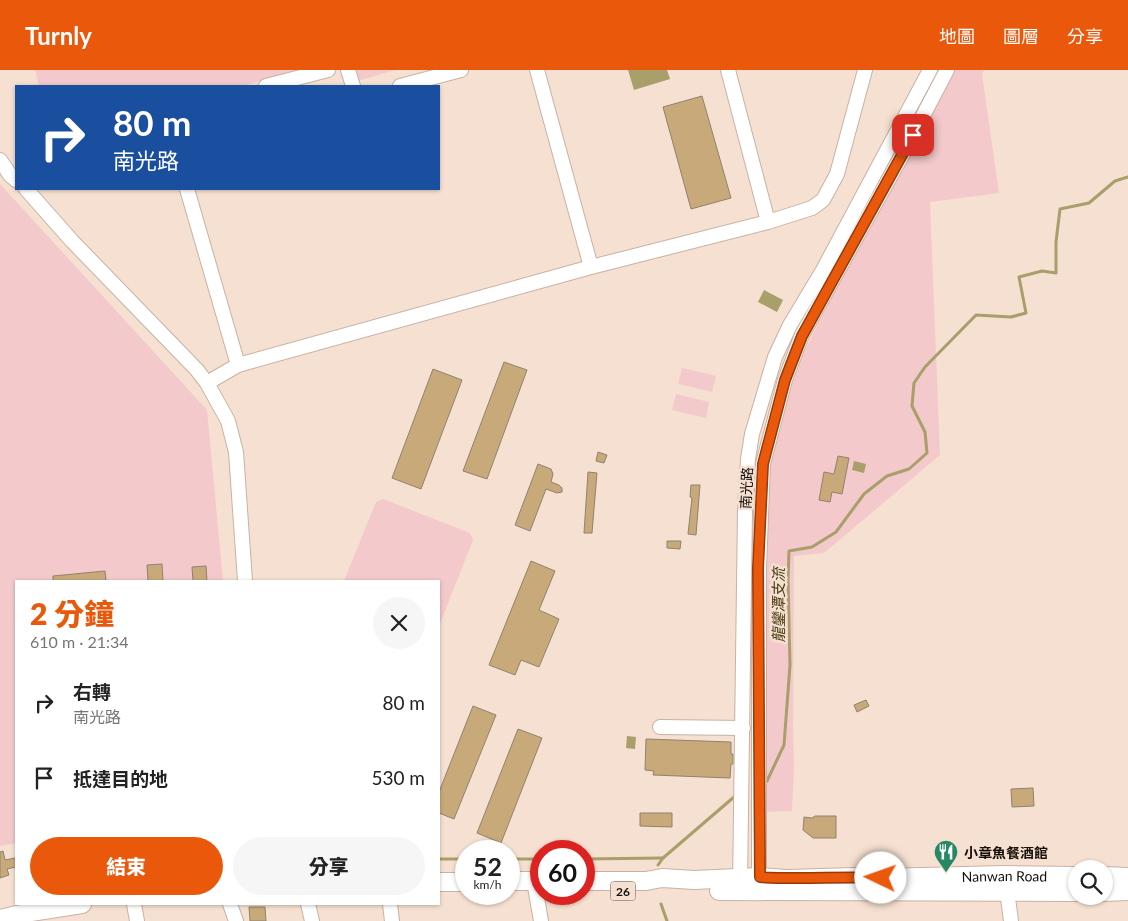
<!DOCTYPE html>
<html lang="zh-TW">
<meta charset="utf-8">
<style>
body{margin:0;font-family:Lato,"Noto Sans TC",sans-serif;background:#f6f6f6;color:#222;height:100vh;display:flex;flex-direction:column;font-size:19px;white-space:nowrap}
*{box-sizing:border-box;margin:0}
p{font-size:16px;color:#767676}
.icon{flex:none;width:28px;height:28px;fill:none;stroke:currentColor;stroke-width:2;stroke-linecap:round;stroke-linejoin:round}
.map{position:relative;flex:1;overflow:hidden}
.details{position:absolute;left:15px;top:510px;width:425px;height:325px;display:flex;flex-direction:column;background:#fff;border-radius:0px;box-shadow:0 1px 4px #0004}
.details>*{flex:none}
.guide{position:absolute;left:15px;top:15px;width:425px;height:105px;border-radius:0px;box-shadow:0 1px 4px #0004;background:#1a4fa0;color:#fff;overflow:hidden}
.controls{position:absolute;left:1068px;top:790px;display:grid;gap:10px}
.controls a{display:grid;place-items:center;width:45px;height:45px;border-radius:50%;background:#fff;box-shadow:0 1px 4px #0004;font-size:25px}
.speed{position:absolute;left:455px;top:770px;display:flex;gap:10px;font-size:25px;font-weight:700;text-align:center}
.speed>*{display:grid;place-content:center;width:65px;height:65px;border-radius:50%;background:#fff;box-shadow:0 1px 4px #0004;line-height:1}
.speed small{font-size:12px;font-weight:400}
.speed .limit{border:8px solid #d22;background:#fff;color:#111}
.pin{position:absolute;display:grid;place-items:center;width:42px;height:42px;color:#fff;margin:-21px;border-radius:10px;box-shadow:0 2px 8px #0006}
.me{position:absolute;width:55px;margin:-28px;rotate:273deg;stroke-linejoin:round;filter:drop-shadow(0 0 4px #0008)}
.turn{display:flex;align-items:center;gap:18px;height:105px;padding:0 15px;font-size:22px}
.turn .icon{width:65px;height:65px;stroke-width:2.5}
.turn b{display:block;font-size:35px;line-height:42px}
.round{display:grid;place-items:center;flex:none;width:52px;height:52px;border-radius:26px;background:#f6f6f6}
.headline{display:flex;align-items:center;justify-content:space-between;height:85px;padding:0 15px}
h1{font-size:30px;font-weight:800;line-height:38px;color:#ea580c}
.button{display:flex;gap:10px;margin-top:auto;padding:10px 15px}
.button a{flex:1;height:58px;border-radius:30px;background:#ea580c;color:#fff;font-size:20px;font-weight:800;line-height:58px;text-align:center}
.button a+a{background:#f6f6f6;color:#222}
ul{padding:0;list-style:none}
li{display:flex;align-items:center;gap:15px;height:75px;padding:0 15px}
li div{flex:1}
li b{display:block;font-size:19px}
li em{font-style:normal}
header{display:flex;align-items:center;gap:30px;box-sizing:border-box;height:70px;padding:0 25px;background:#ea580c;color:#fff}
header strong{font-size:24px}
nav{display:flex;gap:28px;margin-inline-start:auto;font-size:18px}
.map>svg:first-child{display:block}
.green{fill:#f3c9cb}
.water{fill:#a89f6a}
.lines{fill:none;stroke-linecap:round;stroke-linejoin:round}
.stream{stroke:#a89f6a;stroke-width:3}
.building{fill:#c8a97a;stroke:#8f8270}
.minor-casing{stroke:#c7b2a4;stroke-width:16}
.major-casing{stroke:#c7b2a4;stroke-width:20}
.minor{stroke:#fff;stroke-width:14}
.major{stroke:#fff;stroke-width:18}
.route-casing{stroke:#983908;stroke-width:12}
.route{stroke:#ea580c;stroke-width:9}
.labels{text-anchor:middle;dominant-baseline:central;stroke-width:5;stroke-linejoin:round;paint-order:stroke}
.shield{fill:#f6e0d1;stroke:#5a4e46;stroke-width:1}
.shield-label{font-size:12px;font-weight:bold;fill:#17100b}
.street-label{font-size:14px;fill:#17100b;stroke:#f6e0d1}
.poi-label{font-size:14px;font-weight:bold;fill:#17100b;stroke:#f6e0d1;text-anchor:start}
.water-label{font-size:15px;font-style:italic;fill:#443c11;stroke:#f6e0d1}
</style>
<header>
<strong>Turnly</strong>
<nav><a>地圖</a><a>圖層</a><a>分享</a></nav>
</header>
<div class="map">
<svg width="1128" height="851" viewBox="0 0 1128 851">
<rect width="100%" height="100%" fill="#f6e0d1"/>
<g class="green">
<polygon points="35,0 302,0 242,16 39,16"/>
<polygon points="351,0 395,0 354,12"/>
<polygon points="952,0 984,0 982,4 999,123 930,132 940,385 824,483 794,486 793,658 794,697 792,741 764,742 766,451 770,395 780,350 799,292 834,222 869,161"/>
<polygon points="0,114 207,340 223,511 16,511 16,773 0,776"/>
<polygon points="682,298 716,306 712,322 678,314"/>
<polygon points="676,324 709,332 706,348 672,340"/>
<polygon points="383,429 470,463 473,470 439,556 439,511 344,511 376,432"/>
</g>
<g class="water">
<polygon points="628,0 667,0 670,9 634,20"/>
<polygon points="764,220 783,230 777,242 758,232"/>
<polygon points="854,391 866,394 864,403 852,400"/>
<polygon points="627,666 636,667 635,679 626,678"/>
</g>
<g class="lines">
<g class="stream">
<polyline points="767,711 784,675 790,595 788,510 789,481 812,477 836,462 864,424 887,406 909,399 927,383 925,362 912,336 914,313 925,297 976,245 1011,247 1026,243 1019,207 1042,201 1056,203 1056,172 1060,139 1089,133 1115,111 1128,107"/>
<polyline points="439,789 466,789"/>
<polyline points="509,789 541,789"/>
<polyline points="584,789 663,788"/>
<polyline points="658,795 663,788 734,727"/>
<polyline points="661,834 667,851"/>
</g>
</g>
<g class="building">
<polygon points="702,26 731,128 691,139 663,37"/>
<polygon points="504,292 527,300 487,409 463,401"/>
<polygon points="433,299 462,310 421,419 392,408"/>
<polygon points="598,382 607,385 604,393 596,391"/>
<polygon points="838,386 849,388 842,424 832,422 830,432 819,430 824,402 834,404"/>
<polygon points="538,394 551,399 553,404 551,412 559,415 562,418 562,422 557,423 546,419 530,461 515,455"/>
<polygon points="588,402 597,403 592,463 584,463"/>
<polygon points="691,415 700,415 696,465 688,464 692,428 690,427"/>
<polygon points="667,471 681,471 680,479 667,478"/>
<polygon points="531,491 555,501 539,540 559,549 539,597 521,590 515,605 489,595"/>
<polygon points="162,494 163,511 148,511 147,495"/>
<polygon points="206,496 207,511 193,511 192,497"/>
<polygon points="105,501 106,511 53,511 53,506"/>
<polygon points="866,630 869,636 857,642 854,635"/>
<polygon points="473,636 496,645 454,749 439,743 439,722"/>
<polygon points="518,659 542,668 501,773 477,763"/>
<polygon points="646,669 731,672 731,684 733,684 733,694 731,694 730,708 653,705 654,701 645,700"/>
<polygon points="1033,718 1034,736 1012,737 1011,719"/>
<polygon points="640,743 672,743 672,757 640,756"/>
<polygon points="815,746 836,746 836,768 813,768 803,760 804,747 812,748"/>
<polygon points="3,781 5,790 15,788 16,797 7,799 9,805 0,808 0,782"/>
<polygon points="249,837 265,837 266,851 250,851"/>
</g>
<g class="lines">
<defs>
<g id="minor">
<polyline points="348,0 353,16"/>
<polyline points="537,0 591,197"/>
<polyline points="728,0 768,152"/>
<polyline points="266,16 328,0"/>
<polyline points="400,16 461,0"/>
<polyline points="0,90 10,105 16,110"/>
<polyline points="26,119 72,171 197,300 207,313 228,351 236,382 245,511"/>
<polyline points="187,119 238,295"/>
<polyline points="207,313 238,295 591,197 768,152 812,138 823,130 837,104 865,0"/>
<polyline points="660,657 743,658"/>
<polyline points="534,811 541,851"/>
<polyline points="1006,813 1011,851"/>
<polyline points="740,816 745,439 748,389 752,364 775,287 790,255 823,200 930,0"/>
<polyline points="759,817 759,499 763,394 785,310 802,265 905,80 947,0"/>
<polyline points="134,834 137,851"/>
<polyline points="230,834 236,851"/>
<polyline points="308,834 312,851"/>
<polyline points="390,834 392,851"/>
</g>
<g id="major">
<polyline points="1104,806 1128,807"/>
<polyline points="509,811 541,811"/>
<path id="s1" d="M584,811H646L662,808L694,810L759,807L787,809L854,807L881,808L1005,805L1076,806"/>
<polyline points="439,812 466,812"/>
<polyline points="719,821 1076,822"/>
<polyline points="1104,822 1128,821"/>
<polyline points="0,849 25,843 82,834"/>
</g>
</defs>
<use href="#minor" class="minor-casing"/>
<use href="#major" class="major-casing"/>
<use href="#minor" class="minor"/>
<use href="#major" class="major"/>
</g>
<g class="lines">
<defs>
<path id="route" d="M881,808C840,806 800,810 760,807L758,498L763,394L785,310L802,266L913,65"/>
</defs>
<use href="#route" class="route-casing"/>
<use href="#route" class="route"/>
</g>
<defs>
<symbol id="restaurant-pin" viewBox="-11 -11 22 30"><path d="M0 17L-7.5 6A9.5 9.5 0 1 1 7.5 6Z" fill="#268963" stroke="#f6e0d1"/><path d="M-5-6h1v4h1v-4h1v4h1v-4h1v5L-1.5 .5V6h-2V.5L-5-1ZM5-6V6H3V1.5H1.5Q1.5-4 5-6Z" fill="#fff"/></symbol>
</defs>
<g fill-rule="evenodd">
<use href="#restaurant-pin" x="932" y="768" width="28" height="38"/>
</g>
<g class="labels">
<rect class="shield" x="610.5" y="811.5" width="25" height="19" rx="4"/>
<g class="shield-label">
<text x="623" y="821">26</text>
</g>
<g class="street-label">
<text transform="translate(746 418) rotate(-87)">南光路</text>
<text stroke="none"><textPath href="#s1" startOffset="421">Nanwan Road</textPath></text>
</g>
<g class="poi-label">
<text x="964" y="782">小章魚餐酒館</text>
</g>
<g class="water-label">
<text transform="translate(778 535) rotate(-90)">龍鑾潭支流</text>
</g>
</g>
</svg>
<div class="controls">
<a><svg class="icon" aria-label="search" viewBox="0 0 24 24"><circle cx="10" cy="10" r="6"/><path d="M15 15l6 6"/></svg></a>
</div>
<div class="speed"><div>52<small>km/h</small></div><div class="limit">60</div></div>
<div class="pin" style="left:913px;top:65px;background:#d93025"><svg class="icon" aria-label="arrive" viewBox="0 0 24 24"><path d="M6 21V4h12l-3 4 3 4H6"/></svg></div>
<svg class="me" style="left:881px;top:808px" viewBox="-20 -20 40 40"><circle r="19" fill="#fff"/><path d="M0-13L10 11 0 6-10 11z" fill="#ea580c"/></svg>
<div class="guide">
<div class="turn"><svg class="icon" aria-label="right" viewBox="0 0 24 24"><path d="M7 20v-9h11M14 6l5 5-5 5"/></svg><div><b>80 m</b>南光路</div></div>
</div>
<section class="details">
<div class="headline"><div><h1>2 分鐘</h1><p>610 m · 21:34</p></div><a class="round"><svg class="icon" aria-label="close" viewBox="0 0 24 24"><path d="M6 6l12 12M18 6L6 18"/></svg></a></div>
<ul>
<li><svg class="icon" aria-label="right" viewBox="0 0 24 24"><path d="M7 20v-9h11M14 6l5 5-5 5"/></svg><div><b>右轉</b><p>南光路</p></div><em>80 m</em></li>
<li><svg class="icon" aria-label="arrive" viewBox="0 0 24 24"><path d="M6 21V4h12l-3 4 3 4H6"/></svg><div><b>抵達目的地</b></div><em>530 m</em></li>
</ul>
<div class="button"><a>結束</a><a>分享</a></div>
</section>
</div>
